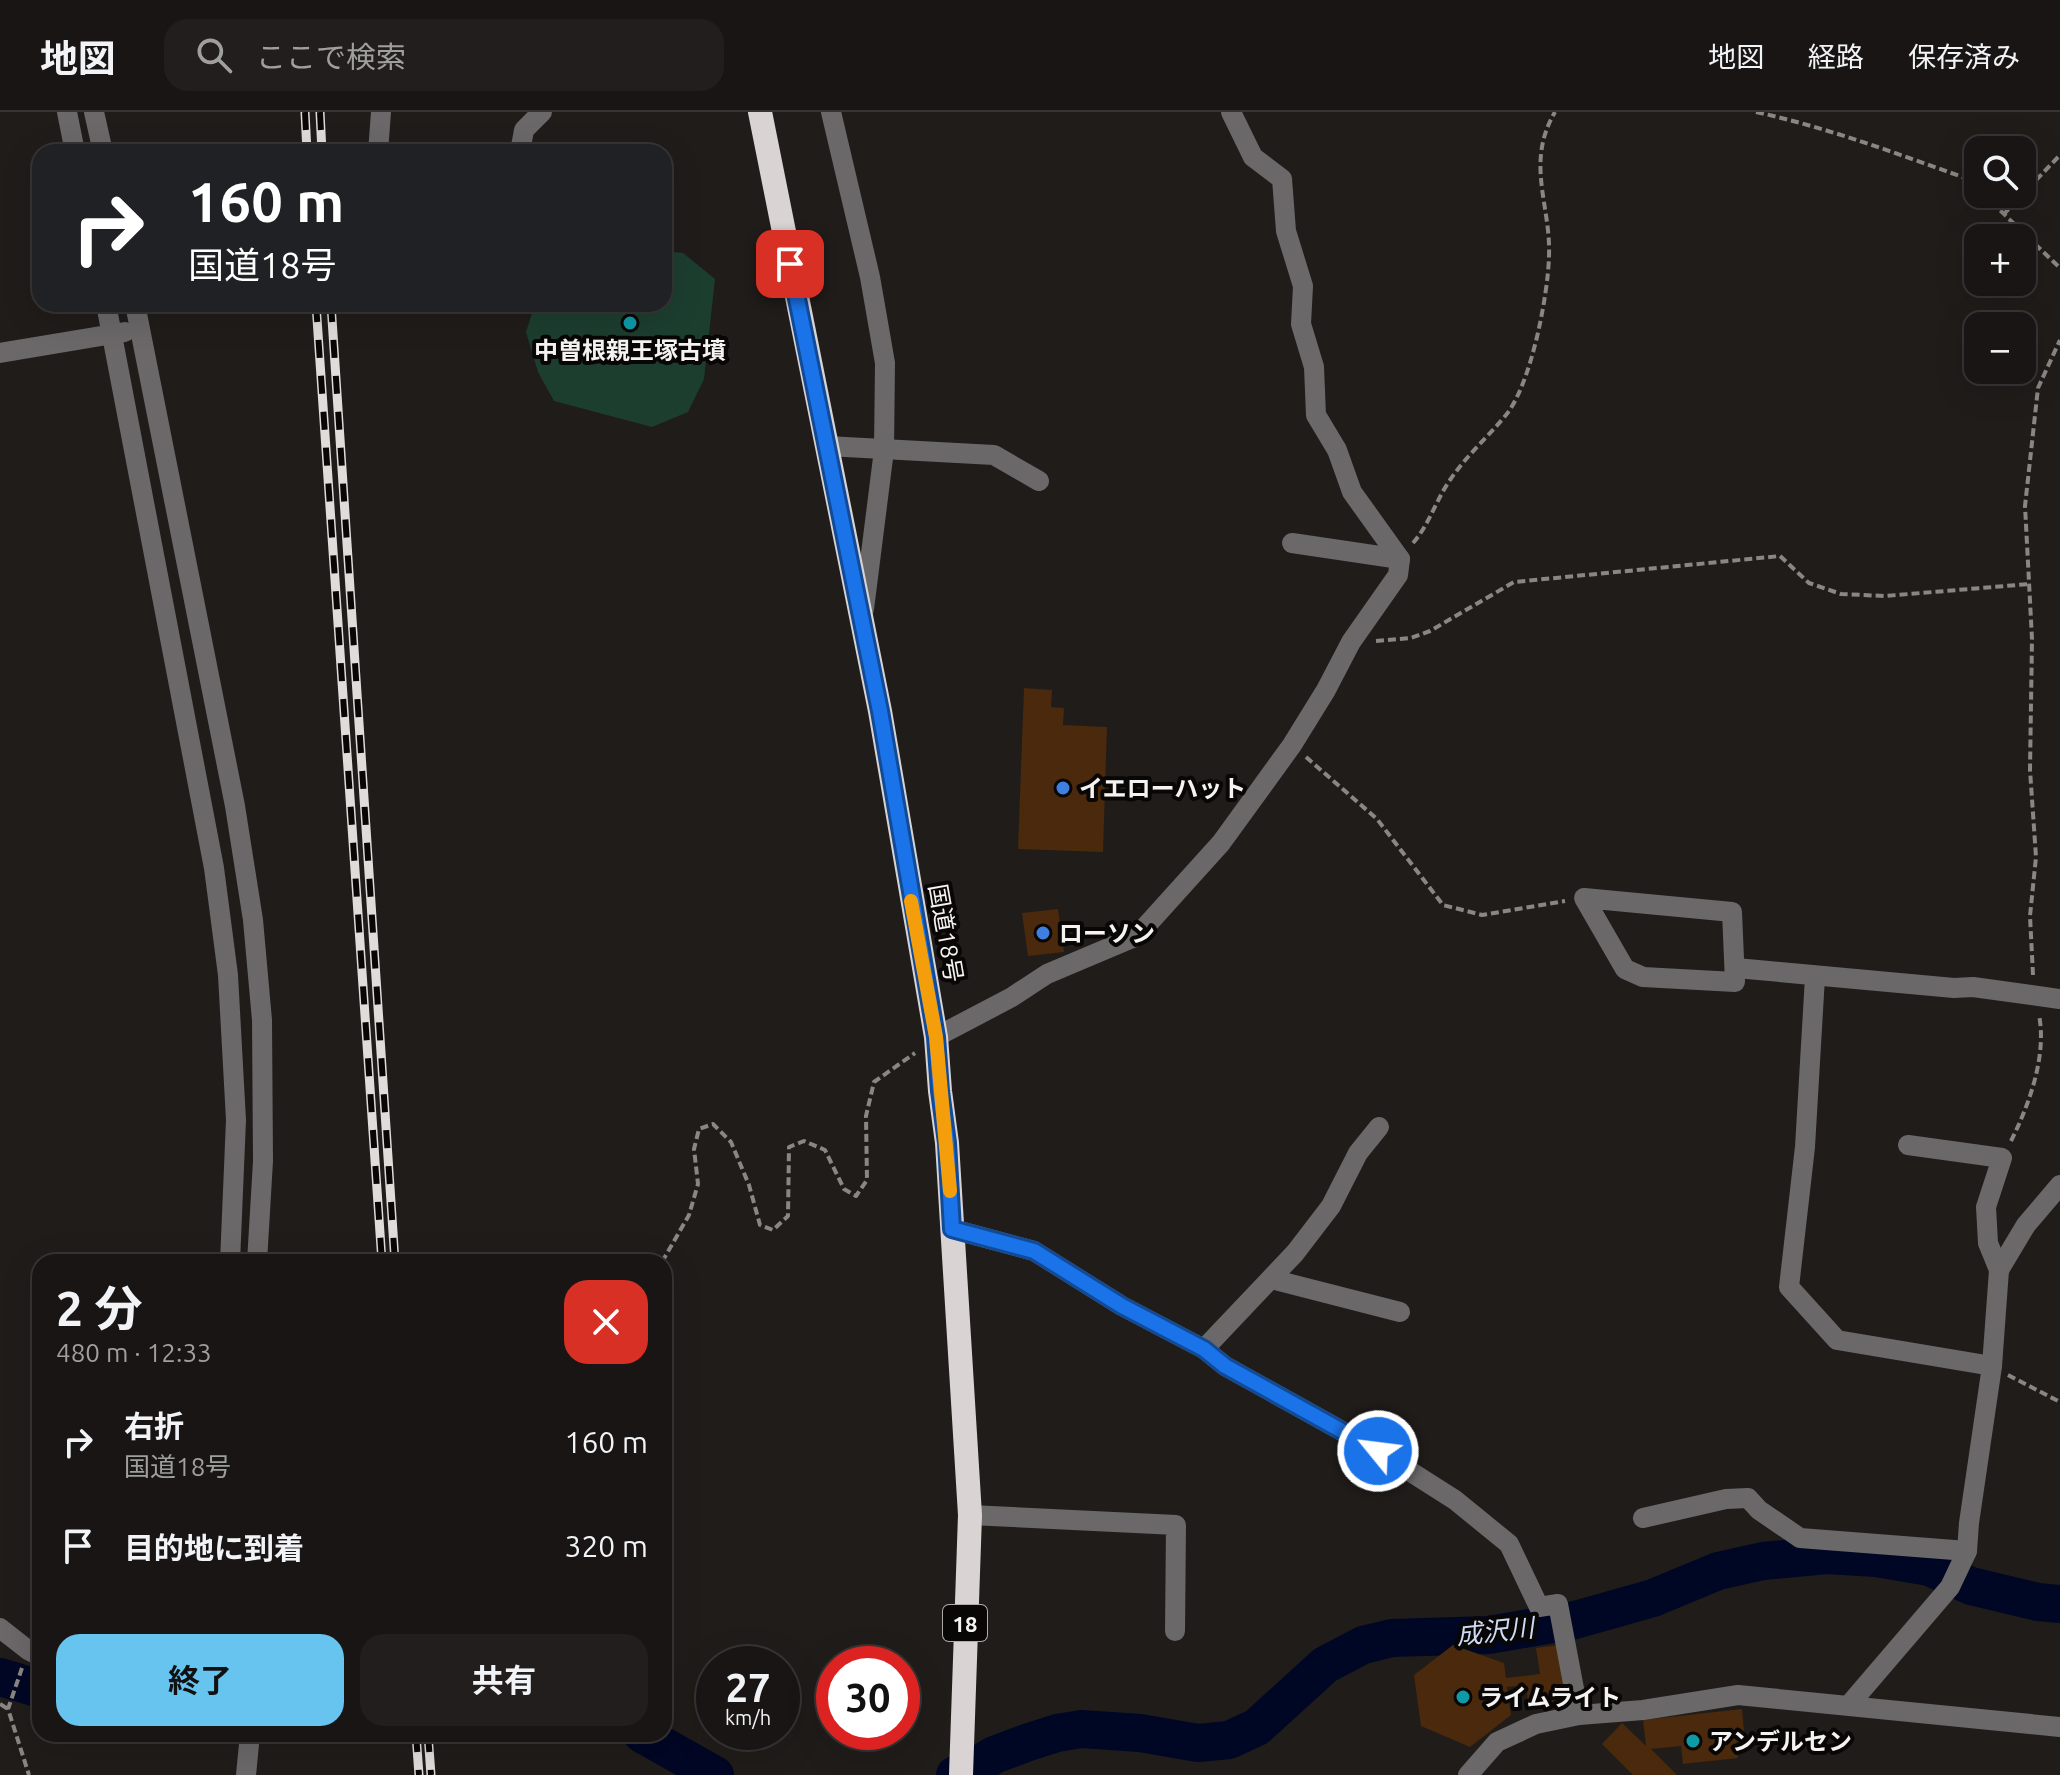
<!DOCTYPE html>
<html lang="ja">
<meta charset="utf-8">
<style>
body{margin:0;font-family:Ubuntu,"Noto Sans JP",sans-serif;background:#211e1d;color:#f1f3f6;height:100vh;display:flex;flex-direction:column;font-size:30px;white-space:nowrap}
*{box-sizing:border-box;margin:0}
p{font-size:26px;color:#9f9fa0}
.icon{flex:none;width:44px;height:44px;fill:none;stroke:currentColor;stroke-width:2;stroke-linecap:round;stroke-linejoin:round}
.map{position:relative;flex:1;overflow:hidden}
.drawer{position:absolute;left:32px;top:1142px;width:640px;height:488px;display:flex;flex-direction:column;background:#181514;border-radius:24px;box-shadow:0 8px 32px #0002,0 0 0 2px #363434}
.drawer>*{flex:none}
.top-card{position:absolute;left:32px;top:32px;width:640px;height:168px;border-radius:24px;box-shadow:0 8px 32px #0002,0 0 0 2px #363434;background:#202124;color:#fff;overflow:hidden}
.fabs{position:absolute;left:1964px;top:24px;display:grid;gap:16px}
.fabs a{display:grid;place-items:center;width:72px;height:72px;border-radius:16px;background:#181514;box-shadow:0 8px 32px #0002,0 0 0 2px #363434;font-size:40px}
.speed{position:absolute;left:696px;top:1534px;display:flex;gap:16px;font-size:40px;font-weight:700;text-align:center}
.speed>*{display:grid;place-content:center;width:104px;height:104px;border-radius:50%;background:#181514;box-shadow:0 8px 32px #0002,0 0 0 2px #363434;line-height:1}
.speed small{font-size:20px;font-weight:400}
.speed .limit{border:12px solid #d22;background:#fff;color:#111}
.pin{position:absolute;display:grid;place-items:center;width:68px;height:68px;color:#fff;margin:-34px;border-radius:16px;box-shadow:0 4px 12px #0006}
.me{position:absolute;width:88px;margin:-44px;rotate:299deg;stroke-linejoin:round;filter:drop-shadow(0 0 6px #0008)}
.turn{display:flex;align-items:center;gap:28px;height:168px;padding:0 24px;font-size:36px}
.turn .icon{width:104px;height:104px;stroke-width:2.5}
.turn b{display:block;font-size:56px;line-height:68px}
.round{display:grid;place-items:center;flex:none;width:84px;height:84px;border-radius:24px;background:#211e1d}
.headline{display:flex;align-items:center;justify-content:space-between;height:136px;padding:0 24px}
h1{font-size:48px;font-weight:700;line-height:60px}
.button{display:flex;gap:16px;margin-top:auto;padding:16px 24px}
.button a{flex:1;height:92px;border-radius:24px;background:#66c4ef;color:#111;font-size:32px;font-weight:700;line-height:92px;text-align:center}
.button a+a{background:#211e1d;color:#f1f3f6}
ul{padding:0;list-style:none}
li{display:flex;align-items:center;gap:24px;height:104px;padding:0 24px}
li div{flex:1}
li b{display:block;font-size:30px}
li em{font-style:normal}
header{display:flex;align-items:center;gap:48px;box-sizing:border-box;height:112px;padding:0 40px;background:#181514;border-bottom:2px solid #363434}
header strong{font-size:38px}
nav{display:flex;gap:44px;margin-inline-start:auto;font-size:28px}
.search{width:560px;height:72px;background:#211e1d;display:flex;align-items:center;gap:20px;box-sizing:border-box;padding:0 28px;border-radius:24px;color:#9f9fa0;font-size:30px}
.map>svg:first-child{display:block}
.green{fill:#1c3e2f}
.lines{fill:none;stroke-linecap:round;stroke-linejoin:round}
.river{stroke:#000724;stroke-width:38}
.building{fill:#4a290c}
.path{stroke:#898684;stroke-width:4;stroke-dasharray:8 4;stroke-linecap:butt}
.minor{stroke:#6a6868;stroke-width:20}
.highway{stroke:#d9d3d3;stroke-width:24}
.rail-casing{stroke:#dfdcda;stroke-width:9}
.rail{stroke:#090706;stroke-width:6;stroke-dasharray:18;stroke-linecap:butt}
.route-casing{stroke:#114b97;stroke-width:20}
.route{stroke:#1a73e8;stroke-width:14}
.slow{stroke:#f59e0b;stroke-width:14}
.culture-dot{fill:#0f9aa8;stroke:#090706;stroke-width:3}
.shop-dot{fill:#3f7fe0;stroke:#090706;stroke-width:3}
.labels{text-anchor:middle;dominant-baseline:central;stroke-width:8;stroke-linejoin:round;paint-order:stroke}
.shield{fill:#090706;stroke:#aeacaa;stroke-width:2}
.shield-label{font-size:22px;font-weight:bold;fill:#f5f3f1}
.poi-label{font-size:24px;font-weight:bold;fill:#f5f3f1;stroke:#090706;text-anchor:start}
.street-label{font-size:24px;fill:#f5f3f1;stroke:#090706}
.water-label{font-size:26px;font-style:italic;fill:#cddbf4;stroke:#090706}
</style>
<header>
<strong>地図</strong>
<div class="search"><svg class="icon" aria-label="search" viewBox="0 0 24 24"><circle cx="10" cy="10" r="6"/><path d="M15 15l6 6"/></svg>ここで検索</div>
<nav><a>地図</a><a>経路</a><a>保存済み</a></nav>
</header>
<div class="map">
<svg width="2060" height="1663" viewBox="0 0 2060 1663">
<rect width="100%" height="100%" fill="#201c1a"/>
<polygon class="green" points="664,139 683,141 715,167 704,267 688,300 652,315 554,289 538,260 526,220 535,192 664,192"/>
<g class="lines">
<g class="river">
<polyline points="0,1565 40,1577"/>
<polyline points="642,1622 715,1663"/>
<polyline points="955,1663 963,1662 994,1643 1029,1630 1057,1621 1081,1617 1140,1621 1198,1631 1229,1628 1257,1615 1325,1553 1363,1533 1392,1526 1489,1523 1575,1508 1653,1486 1718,1459 1763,1449 1827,1443 1876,1446 1929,1455 1971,1474 2038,1490 2060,1492"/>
</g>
</g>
<g class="building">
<polygon points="1024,576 1052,578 1051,595 1064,596 1063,613 1107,615 1103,740 1018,737"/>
<polygon points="1058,797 1064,840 1028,844 1022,801"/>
<polygon points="1453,1533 1504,1551 1506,1566 1540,1562 1536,1536 1559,1533 1567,1588 1528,1593 1527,1580 1517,1582 1516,1574 1507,1575 1511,1603 1470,1635 1421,1614 1414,1563"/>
<polygon points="1742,1597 1745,1629 1736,1630 1738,1646 1683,1652 1681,1634 1651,1637 1677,1663 1633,1663 1602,1632 1622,1611 1646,1634 1643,1608"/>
</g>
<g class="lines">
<g class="path">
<path d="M1756,0C1829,16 1898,42 1968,67L1978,77"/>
<polyline points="1983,82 2060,156"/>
<polyline points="2003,103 2060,43"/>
<path d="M1413,431C1429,413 1436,388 1450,368C1466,344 1488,325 1506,303C1531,272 1548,184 1549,144C1551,93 1525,51 1555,0"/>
<polyline points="1376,529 1411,526 1430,519 1514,470 1780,444 1809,471 1841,482 1885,484 2029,472"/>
<polyline points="1306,645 1377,707 1443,793 1482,803 1565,789"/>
<polyline points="2033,863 2030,804 2036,745 2030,658 2032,527 2025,394 2038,276 2060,228"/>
<path d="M2011,1029C2029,993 2047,944 2039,903"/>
<polyline points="662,1150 689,1103 698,1072 694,1037 699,1017 713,1012 731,1030 749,1073 760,1113 773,1118 788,1104 789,1035 804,1029 825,1038 844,1077 856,1084 867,1068 866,1004 874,970 915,941"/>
<polyline points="2008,1263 2060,1290"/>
<polyline points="22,1556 8,1597 29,1663"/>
<polyline points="0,1592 8,1597"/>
</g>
<g class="minor">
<polyline points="67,0 75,40"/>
<polyline points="94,0 103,40"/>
<polyline points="831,0 870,165 885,251 884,338 864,497"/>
<polyline points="378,40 381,0"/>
<polyline points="520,40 524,18 542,0"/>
<polyline points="106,192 214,756 228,863 236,1008 230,1150"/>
<polyline points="135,192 235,694 253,808 262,908 263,1049 257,1150"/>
<polyline points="0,241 125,220"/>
<polyline points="827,334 994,343 1039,369"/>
<polyline points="1292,431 1400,447"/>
<polygon points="1584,786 1732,800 1735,870 1643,865 1625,857"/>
<polyline points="1736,856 1954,876 1973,875 2060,887"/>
<polyline points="1815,865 1805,1035 1789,1175 1837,1228 1992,1254"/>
<polyline points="936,925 1012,885 1047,862 1137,824 1221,731 1292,633 1326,578 1351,530 1398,463 1400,447 1352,380 1337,338 1316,303 1314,255 1301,212 1303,174 1286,119 1282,67 1253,45 1231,0"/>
<polyline points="952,1117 1034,1139 1122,1194 1204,1237 1225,1254 1378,1339 1455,1388 1509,1432 1539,1495 1558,1492 1579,1603"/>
<polyline points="1999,1158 2026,1113 2060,1073"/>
<polyline points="1271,1167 1400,1200"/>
<polyline points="1204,1237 1295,1141 1331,1094 1358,1041 1379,1015"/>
<polyline points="970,1403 1176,1413 1175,1519"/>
<polyline points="1643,1406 1726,1387 1748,1386 1759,1398 1800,1426 1967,1439"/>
<polyline points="0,1516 28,1538 40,1544"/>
<polyline points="1849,1593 1950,1475 1967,1439 1969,1411 1992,1254 1999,1158 1988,1131 1986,1095 2002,1046 1908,1033"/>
<polyline points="246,1663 250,1622"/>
<polyline points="1468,1663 1497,1630 1536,1612 1579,1603 1643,1598 1738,1583 2060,1615"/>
</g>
<polyline class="highway" points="760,0 880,599 936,925 940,979 947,1031 970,1403 961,1663"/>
<defs>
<g id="rail">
<polyline points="305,0 307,40"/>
<polyline points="320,0 322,40"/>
<polyline points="316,192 382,1150"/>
<polyline points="331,192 395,1150"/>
<polyline points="416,1622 419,1663"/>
<polyline points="428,1622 431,1663"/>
</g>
</defs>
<use href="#rail" class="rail-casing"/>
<use href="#rail" class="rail"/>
</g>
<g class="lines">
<defs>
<polyline id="route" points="790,152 880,599 936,925 940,979 947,1031 952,1117 1034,1139 1122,1194 1204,1237 1225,1254 1378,1339"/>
</defs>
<use href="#route" class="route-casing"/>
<use href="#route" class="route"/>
<polyline class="slow" points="911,789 936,925 950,1079"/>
</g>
<g class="culture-dot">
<circle cx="630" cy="211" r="8"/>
<circle cx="1463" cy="1585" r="8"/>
<circle cx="1693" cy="1629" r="8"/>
</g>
<g class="shop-dot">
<circle cx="1063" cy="676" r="8"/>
<circle cx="1043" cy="821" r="8"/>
</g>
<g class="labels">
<rect class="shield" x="943" y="1493" width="44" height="36" rx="6"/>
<g class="shield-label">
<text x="965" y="1511">18</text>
</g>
<g class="poi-label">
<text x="630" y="238" text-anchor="middle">中曽根親王塚古墳</text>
<text x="1079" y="676">イエローハット</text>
<text x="1059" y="821">ローソン</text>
<text x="1479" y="1585">ライムライト</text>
<text x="1709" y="1629">アンデルセン</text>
</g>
<g class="street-label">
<text transform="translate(946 821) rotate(80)">国道18号</text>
</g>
<g class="water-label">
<text transform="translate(1495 1519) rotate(-6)">成沢川</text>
</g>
</g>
</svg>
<div class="fabs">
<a><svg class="icon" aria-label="search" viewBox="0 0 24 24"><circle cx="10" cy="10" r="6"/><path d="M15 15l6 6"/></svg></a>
<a>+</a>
<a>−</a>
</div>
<div class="speed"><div>27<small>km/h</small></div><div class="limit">30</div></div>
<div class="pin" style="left:790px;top:152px;background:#d93025"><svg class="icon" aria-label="arrive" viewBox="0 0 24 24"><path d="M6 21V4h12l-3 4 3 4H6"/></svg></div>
<svg class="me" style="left:1378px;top:1339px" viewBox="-20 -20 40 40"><circle r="17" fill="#1a73e8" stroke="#fff" stroke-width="3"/><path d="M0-11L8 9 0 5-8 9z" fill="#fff"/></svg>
<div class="top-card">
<div class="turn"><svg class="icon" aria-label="right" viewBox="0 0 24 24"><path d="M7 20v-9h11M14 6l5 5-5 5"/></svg><div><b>160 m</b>国道18号</div></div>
</div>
<section class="drawer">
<div class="headline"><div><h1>2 分</h1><p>480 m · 12:33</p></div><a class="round" style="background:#d93025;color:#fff"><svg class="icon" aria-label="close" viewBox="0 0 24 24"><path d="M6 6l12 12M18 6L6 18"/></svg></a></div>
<ul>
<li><svg class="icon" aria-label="right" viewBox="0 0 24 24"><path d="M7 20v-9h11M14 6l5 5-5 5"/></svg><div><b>右折</b><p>国道18号</p></div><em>160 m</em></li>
<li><svg class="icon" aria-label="arrive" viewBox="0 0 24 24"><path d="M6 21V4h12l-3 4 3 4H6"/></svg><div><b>目的地に到着</b></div><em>320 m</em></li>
</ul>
<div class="button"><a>終了</a><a>共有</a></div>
</section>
</div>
